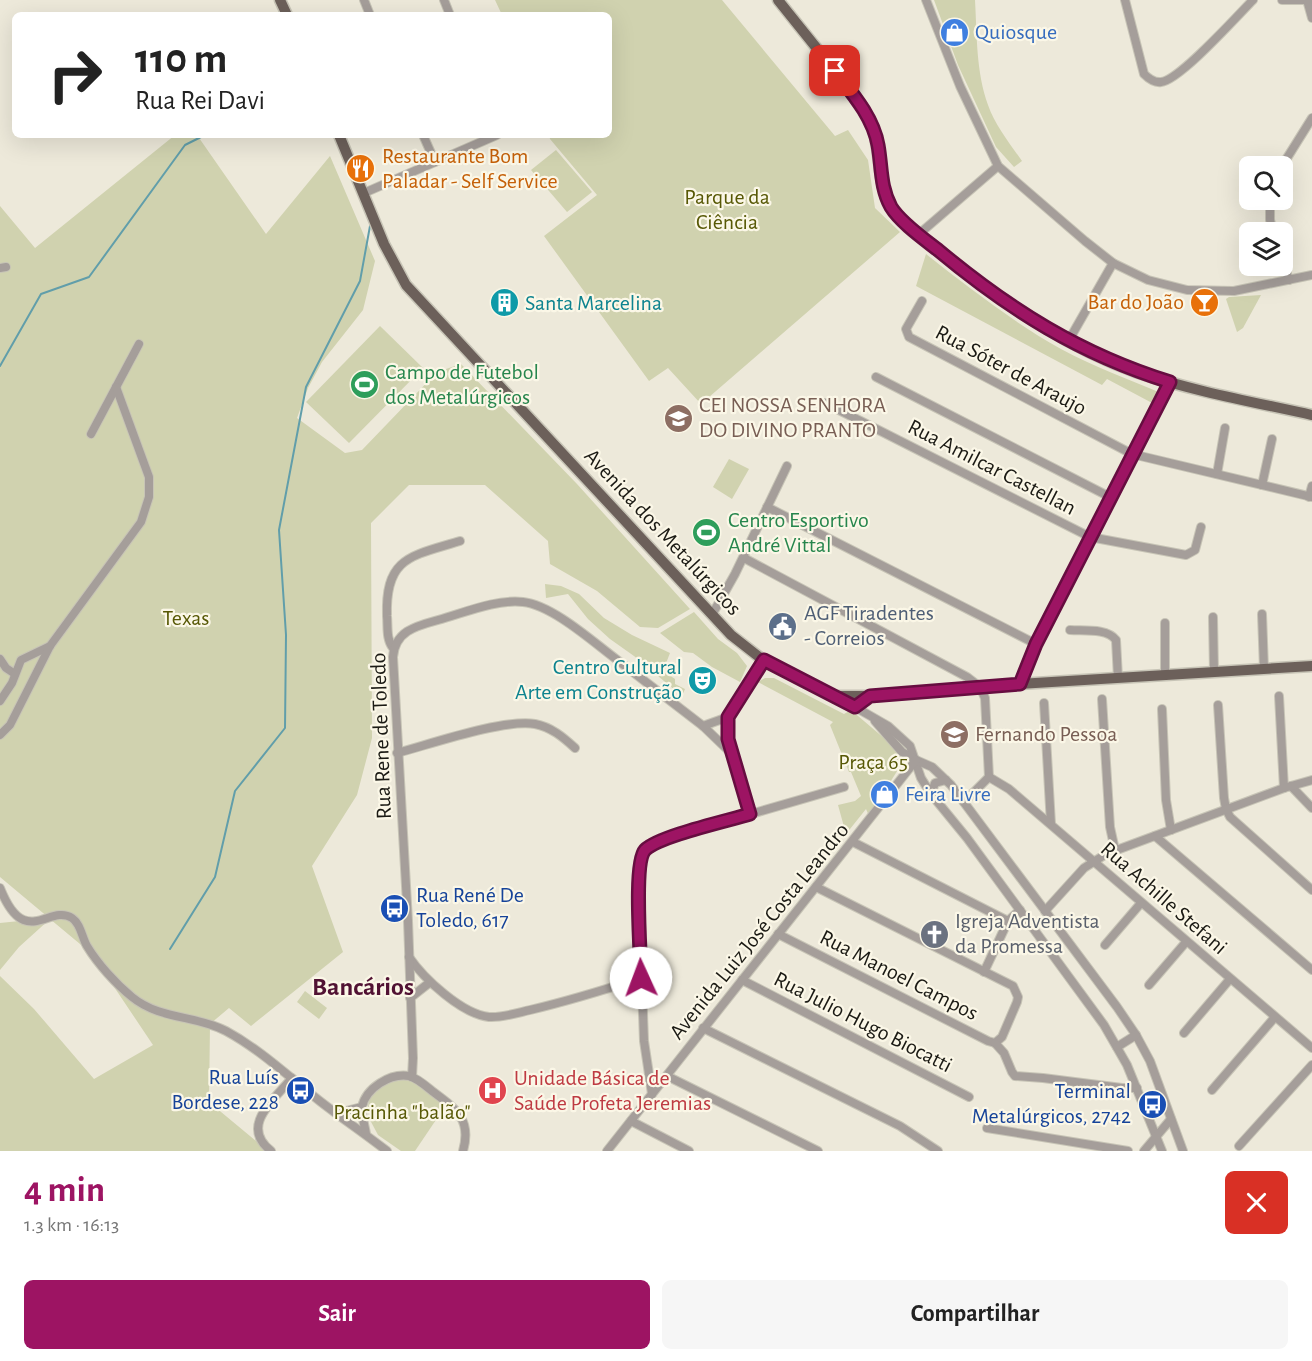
<!DOCTYPE html>
<html lang="pt">
<meta charset="utf-8">
<style>
body{margin:0;font-family:"Alegreya Sans",sans-serif;background:#f6f6f6;color:#222;height:100vh;display:flex;flex-direction:column;font-size:22px;white-space:nowrap}
*{box-sizing:border-box;margin:0}
p{font-size:20px;color:#767676}
.icon{flex:none;width:33px;height:33px;fill:none;stroke:currentColor;stroke-width:2;stroke-linecap:round;stroke-linejoin:round}
.map{position:relative;height:1151px;overflow:hidden}
.panel{display:flex;flex-direction:column;background:#fff;flex:1}
.panel>*{flex:none}
.guide{position:absolute;left:12px;top:12px;width:600px;height:126px;border-radius:9px;box-shadow:0 6px 24px #0002;background:#fff;color:#222;overflow:hidden}
.tools{position:absolute;left:1239px;top:156px;display:grid;gap:12px}
.tools a{display:grid;place-items:center;width:54px;height:54px;border-radius:9px;background:#fff;box-shadow:0 6px 24px #0002;font-size:30px}
.pin{position:absolute;display:grid;place-items:center;width:51px;height:51px;color:#fff;margin:-26px;border-radius:12px;box-shadow:0 3px 9px #0006}
.me{position:absolute;width:66px;margin:-33px;rotate:358deg;stroke-linejoin:round;filter:drop-shadow(0 0 4px #0008)}
.turn{display:flex;align-items:center;gap:21px;height:126px;padding:0 24px;font-size:27px}
.turn .icon{width:78px;height:78px;stroke-width:2.5}
.turn b{display:block;font-size:42px;line-height:51px}
.round{display:grid;place-items:center;flex:none;width:63px;height:63px;border-radius:9px;background:#f6f6f6}
.head{display:flex;align-items:center;justify-content:space-between;height:102px;padding:0 24px}
h1{font-size:36px;font-weight:600;line-height:45px;color:#9d1463}
.cta{display:flex;gap:12px;margin-top:auto;padding:12px 24px}
.cta a{flex:1;height:69px;border-radius:9px;background:#9d1463;color:#fff;font-size:24px;font-weight:600;line-height:69px;text-align:center}
.cta a+a{background:#f6f6f6;color:#222}
.map>svg:first-child{display:block}
.green{fill:#d0d2af}
.lines{fill:none;stroke-linecap:round;stroke-linejoin:round}
.stream{stroke:#619eaa;stroke-width:2}
.minor-casing{stroke:#c7c4b6;stroke-width:10}
.major-casing{stroke:#c7c4b6;stroke-width:13}
.minor{stroke:#a59e9a;stroke-width:8}
.major{stroke:#6c605a;stroke-width:10}
.route-casing{stroke:#660d40;stroke-width:15}
.route{stroke:#9d1463;stroke-width:10}
.labels{text-anchor:middle;dominant-baseline:central;stroke-width:4.5;stroke-linejoin:round;paint-order:stroke}
.shop-label{font-size:22px;fill:#366cbe;stroke:#fbf7e7;text-anchor:start}
.food-label{font-size:22px;fill:#c56008;stroke:#fbf7e7;text-anchor:start}
.park-label{font-size:22px;fill:#575805;stroke:#fbf7e7}
.culture-label{font-size:22px;fill:#0d838f;stroke:#fbf7e7;text-anchor:start}
.street-label{font-size:22px;fill:#1b1a14;stroke:#fbf7e7}
.leisure-label{font-size:22px;fill:#27864d;stroke:#fbf7e7;text-anchor:start}
.education-label{font-size:22px;fill:#785e54;stroke:#fbf7e7;text-anchor:start}
.service-label{font-size:22px;fill:#4e5e75;stroke:#fbf7e7;text-anchor:start}
.transit-label{font-size:22px;fill:#164399;stroke:#fbf7e7;text-anchor:end}
.worship-label{font-size:22px;fill:#5b616d;stroke:#fbf7e7;text-anchor:start}
.health-label{font-size:22px;fill:#be3a42;stroke:#fbf7e7;text-anchor:start}
.quarter-label{font-size:26px;font-weight:bold;fill:#511233;stroke:#fbf7e7}
</style>
<div class="map">
<svg width="1312" height="1151" viewBox="0 0 1312 1151">
<rect width="100%" height="100%" fill="#ede9da"/>
<g class="green">
<polygon points="495,0 722,0 835,136 848,130 868,160 875,208 900,232 701,404 668,368 649,381 544,236 597,195 550,139 549,135 609,135 609,15 502,15"/>
<path d="M934,0H975C977,36 976,72 988,105C995,125 1010,144 1022,161L1014,167L996,147L958,65Z"/>
<polygon points="175,135 197,135 266,234 330,156 375,261 363,310 322,362 308,388 297,418 345,453 362,450 437,372 461,364 577,484 690,609 658,628 640,627 597,591 550,564 548,541 485,485 409,485 371,523 372,738 357,795 312,866 343,952 251,1026 229,1008 210,1024 209,1102 268,1151 0,1151 0,976 34,1009 94,1079 153,1045 92,954 50,919 19,947 0,970 0,923 49,918 0,877 0,206 35,248"/>
<polygon points="556,150 592,192 567,212 531,170"/>
<path d="M926,254C969,288 1013,322 1061,349C1094,367 1129,379 1163,394L1154,404L1107,379L1102,385L916,286Z"/>
<polygon points="1261,295 1243,328 1237,332 1226,299 1229,297"/>
<polygon points="380,326 423,368 349,443 306,402"/>
<polygon points="729,459 749,469 732,499 713,487"/>
<polygon points="545,584 561,586 579,594 604,618 632,635 670,653 663,671 675,679 675,684 685,689 682,696 634,656 610,639 588,619 568,594 546,598"/>
<polygon points="694,612 718,639 737,653 747,666 740,682 712,667 693,653 684,652 660,633"/>
<polygon points="765,678 774,678 844,714 851,710 891,744 904,760 869,816 866,809 846,834 838,805 855,801 861,796 851,772 849,772 830,725 833,722 758,682"/>
<polygon points="305,991 327,1008 319,1019 297,1002"/>
<polygon points="402,1079 412,1080 446,1105 415,1151 401,1151 378,1135 369,1118 368,1106 370,1096 383,1083"/>
</g>
<g class="lines">
<g class="stream">
<polyline points="0,366 41,294 89,277 185,145 205,135"/>
<polyline points="170,949 215,877 235,791 285,728 286,635 279,530 306,387 360,281 370,226"/>
</g>
<defs>
<g id="minor">
<polyline points="364,0 370,15"/>
<polyline points="444,0 450,15"/>
<polyline points="926,0 960,86 998,166 1085,241 1113,263 1148,280 1187,290 1234,291 1312,275"/>
<path d="M1125,0L1144,74C1149,79 1154,83 1161,82C1180,80 1237,16 1253,0"/>
<polyline points="1282,0 1311,0"/>
<polyline points="1307,0 1312,18"/>
<polyline points="423,135 435,162"/>
<polyline points="1282,166 1312,118"/>
<polyline points="364,193 497,135"/>
<polyline points="1270,200 1270,220 1273,232"/>
<polyline points="919,234 998,166"/>
<polyline points="1282,260 1289,280"/>
<polyline points="0,268 6,267"/>
<polyline points="922,301 906,329 909,337 1132,454 1312,497"/>
<polyline points="1069,340 1113,263"/>
<polyline points="876,377 1110,497"/>
<polyline points="825,403 1090,537 1186,555 1195,550 1201,527"/>
<polyline points="91,434 139,344"/>
<polyline points="1217,474 1225,428"/>
<polyline points="1262,485 1272,439"/>
<polyline points="1309,497 1312,486"/>
<polyline points="767,507 1036,644"/>
<polyline points="744,558 967,677 980,687 985,698 989,777"/>
<polyline points="713,613 735,574 787,466"/>
<polyline points="1262,614 1264,669"/>
<polyline points="1213,617 1214,672"/>
<polyline points="1165,623 1165,676"/>
<path d="M1070,630C1084,631 1107,628 1116,640L1118,678"/>
<path d="M393,648C386,639 388,627 387,616C385,557 411,556 460,541"/>
<polyline points="0,659 6,668 15,674"/>
<polyline points="1019,684 1036,644 1170,383"/>
<polyline points="1279,696 1284,788"/>
<polyline points="1102,699 1110,827 1115,850"/>
<polyline points="0,701 12,683 21,660 50,646"/>
<polyline points="1044,703 1051,824"/>
<polyline points="1218,705 1224,798 1226,809 1230,817 1312,890"/>
<polyline points="855,707 888,726 910,746 921,778 931,794 967,838 1104,1025 1127,1065 1162,1151"/>
<polyline points="1162,709 1166,800 1171,830"/>
<polyline points="875,721 902,752 916,760 932,767 951,785 1117,1007 1136,1035 1150,1061 1183,1151"/>
<polyline points="703,726 730,752"/>
<polyline points="0,735 10,725 50,646 141,522 149,497 149,477 116,387"/>
<path d="M397,753C431,744 502,719 535,724C551,727 563,737 575,748"/>
<polyline points="989,777 1009,789 1312,1048"/>
<polyline points="1291,786 1312,808"/>
<polyline points="931,794 935,783 946,780"/>
<polyline points="964,802 989,777"/>
<polyline points="750,815 728,739 728,717 763,660"/>
<polyline points="1155,836 1312,970"/>
<polyline points="853,842 1008,921"/>
<path d="M0,888C25,951 49,903 72,918C81,924 82,938 87,946C98,964 116,984 132,997C160,1020 196,1015 226,1031C261,1050 289,1077 321,1102C343,1119 365,1134 387,1151"/>
<polyline points="1045,911 1084,868 1106,854 1284,788 1312,780"/>
<polyline points="778,934 988,1041 995,1043 1002,1037 1017,1002 1018,997 1013,986 816,887"/>
<polyline points="1105,945 1141,903"/>
<path d="M409,957C424,979 462,1014 489,1017C502,1018 517,1013 530,1010C568,1001 604,990 641,978"/>
<polyline points="984,972 1008,921 1020,910"/>
<polyline points="742,980 969,1097"/>
<polyline points="1149,985 1186,942"/>
<polyline points="410,998 429,983"/>
<polyline points="703,1028 900,1126 938,1151"/>
<polyline points="1184,1033 1230,979"/>
<polyline points="995,1043 1004,1053 1012,1072 1015,1076 1043,1078 1122,1088 1137,1088"/>
<polyline points="1117,1047 1136,1035"/>
<polyline points="667,1076 818,1151"/>
<path d="M412,1077L413,1058L408,921L393,657C395,631 416,626 438,620C464,613 495,599 523,602C552,605 592,641 616,659C645,681 674,704 703,726L728,717"/>
<polyline points="1212,1090 1275,1017"/>
<path d="M652,1094L644,1041L638,875C641,850 645,848 668,838L844,787"/>
<polyline points="338,1113 362,1107"/>
<polyline points="631,1121 689,1151"/>
<polyline points="987,1128 1128,1151"/>
<path d="M366,1134C365,1126 361,1115 362,1107C366,1088 390,1073 409,1076C417,1078 426,1086 432,1091C456,1109 472,1119 463,1151"/>
<polyline points="1239,1146 1312,1065"/>
<path d="M271,1151C239,1126 274,1100 292,1078"/>
<polyline points="607,1151 916,760"/>
<polyline points="1144,1151 1171,1119"/>
</g>
<g id="major">
<polyline points="280,0 287,15"/>
<path d="M778,0C797,24 816,47 835,71C847,87 863,104 871,123C882,150 876,187 893,210C907,229 939,251 958,266C1012,309 1071,349 1136,372C1193,391 1253,402 1312,415"/>
<polyline points="339,135 384,244 406,285 731,635 763,660 855,707 870,696"/>
<polyline points="838,696 870,696 1019,684 1312,666"/>
</g>
</defs>
<use href="#minor" class="minor-casing"/>
<use href="#major" class="major-casing"/>
<use href="#minor" class="minor"/>
<use href="#major" class="major"/>
</g>
<g class="lines">
<defs>
<path id="route" d="M641,978C641,956 633,863 645,850C659,836 727,821 750,814L728,739V717L764,660L855,707L870,696L1020,684L1036,644L1170,382C1080,354 1010,310 938,250C924,239 900,222 891,207C880,187 882,167 878,145C873,117 852,93 835,71"/>
</defs>
<use href="#route" class="route-casing"/>
<use href="#route" class="route"/>
</g>
<defs>
<symbol id="shop-disc" viewBox="-11 -11 22 22"><circle r="9.5" fill="#3f7fe0" stroke="#fbf7e7"/><path d="M-5-2.5h2.3a2.7 3.5 0 0 1 5.4 0H5L5.5 6h-11ZM-1.5-2.5h3a1.5 2.3 0 0 0-3 0Z" fill="#fff"/></symbol>
<symbol id="restaurant-disc" viewBox="-11 -11 22 22"><circle r="9.5" fill="#e8710a" stroke="#fbf7e7"/><path d="M-5-6h1v4h1v-4h1v4h1v-4h1v5L-1.5 .5V6h-2V.5L-5-1ZM5-6V6H3V1.5H1.5Q1.5-4 5-6Z" fill="#fff"/></symbol>
<symbol id="bar-disc" viewBox="-11 -11 22 22"><circle r="9.5" fill="#e8710a" stroke="#fbf7e7"/><path d="M-6-5H6L.8 .8V4.5H3.5V6h-7V4.5H-.8V.8Z" fill="#fff"/></symbol>
<symbol id="building-disc" viewBox="-11 -11 22 22"><circle r="9.5" fill="#0f9aa8" stroke="#fbf7e7"/><path d="M-4-6H4V6H1V3H-1V6H-4ZM-2.5-4.3h1.7v1.8h-1.7ZM.8-4.3h1.7v1.8H.8ZM-2.5-1h1.7V.8h-1.7ZM.8-1h1.7V.8H.8Z" fill="#fff"/></symbol>
<symbol id="stadium-disc" viewBox="-11 -11 22 22"><circle r="9.5" fill="#2e9e5b" stroke="#fbf7e7"/><path d="M0-5a6.5 5 0 1 0 0 10a6.5 5 0 1 0 0-10ZM-3.5-1.8h7v3.6h-7Z" fill="#fff"/></symbol>
<symbol id="school-disc" viewBox="-11 -11 22 22"><circle r="9.5" fill="#8d6e63" stroke="#fbf7e7"/><path d="M0-5L7-2L0 1L-7-2ZM-4 1L0 2.5L4 1V4Q0 6-4 4Z" fill="#fff"/></symbol>
<symbol id="civic-disc" viewBox="-11 -11 22 22"><circle r="9.5" fill="#5c6f8a" stroke="#fbf7e7"/><path d="M-.6-6.5H3V-4.5H.6V-3L4-1V1h2V6H-6V1h2V-1L-.6-3ZM-1.2 2.5V6h2.4V2.5Z" fill="#fff"/></symbol>
<symbol id="theatre-disc" viewBox="-11 -11 22 22"><circle r="9.5" fill="#0f9aa8" stroke="#fbf7e7"/><path d="M-5-5.5Q0-4 5-5.5V0Q5 5 0 6Q-5 5-5 0ZM-3.3-2.5H-1v1.5H-3.3ZM1-2.5H3.3v1.5H1ZM-2.8 1Q0 5.5 2.8 1Z" fill="#fff"/></symbol>
<symbol id="bus-disc" viewBox="-11 -11 22 22"><circle r="9.5" fill="#1a4fb4" stroke="#fbf7e7"/><path d="M-5-6H5V4H4V6H2V4H-2V6H-4V4H-5ZM-3.5-4V0h7V-4ZM-3.5 1.2v1.5H-2V1.2ZM2 1.2v1.5H3.5V1.2Z" fill="#fff"/></symbol>
<symbol id="church-disc" viewBox="-11 -11 22 22"><circle r="9.5" fill="#6b7280" stroke="#fbf7e7"/><path d="M-1.2-6h2.4v3.5h3.3v2.4h-3.3V6h-2.4V-.1h-3.3v-2.4h3.3Z" fill="#fff"/></symbol>
<symbol id="hospital-disc" viewBox="-11 -11 22 22"><circle r="9.5" fill="#e0444e" stroke="#fbf7e7"/><path d="M-5-5h3v3.5h4V-5h3V5h-3V1.5h-4V5h-3Z" fill="#fff"/></symbol>
</defs>
<g fill-rule="evenodd">
<use href="#shop-disc" x="938" y="16" width="33" height="33"/>
<use href="#restaurant-disc" x="344" y="152" width="33" height="33"/>
<use href="#bar-disc" x="1188" y="286" width="33" height="33"/>
<use href="#building-disc" x="488" y="286" width="33" height="33"/>
<use href="#stadium-disc" x="348" y="368" width="33" height="33"/>
<use href="#school-disc" x="662" y="402" width="33" height="33"/>
<use href="#stadium-disc" x="690" y="516" width="33" height="33"/>
<use href="#civic-disc" x="766" y="610" width="33" height="33"/>
<use href="#theatre-disc" x="686" y="664" width="33" height="33"/>
<use href="#school-disc" x="938" y="718" width="33" height="33"/>
<use href="#shop-disc" x="868" y="778" width="33" height="33"/>
<use href="#bus-disc" x="378" y="892" width="33" height="33"/>
<use href="#church-disc" x="918" y="918" width="33" height="33"/>
<use href="#bus-disc" x="284" y="1074" width="33" height="33"/>
<use href="#hospital-disc" x="476" y="1074" width="33" height="33"/>
<use href="#bus-disc" x="1136" y="1088" width="33" height="33"/>
</g>
<g class="labels">
<g class="shop-label">
<text x="975" y="32">Quiosque</text>
<text x="905" y="794">Feira Livre</text>
</g>
<g class="food-label">
<text x="382" y="156">Restaurante Bom<tspan x="382" dy="25">Paladar - Self Service</tspan></text>
<text x="1184" y="302" text-anchor="end">Bar do João</text>
</g>
<g class="park-label">
<text x="727" y="197">Parque da<tspan x="727" dy="25">Ciência</tspan></text>
<text x="186" y="618">Texas</text>
<text x="873" y="762">Praça 65</text>
<text x="402" y="1112">Pracinha "balão"</text>
</g>
<g class="culture-label">
<text x="525" y="303">Santa Marcelina</text>
<text x="682" y="667" text-anchor="end">Centro Cultural<tspan x="682" dy="25">Arte em Construção</tspan></text>
</g>
<g class="street-label">
<text transform="translate(1011 370) rotate(28)">Rua Sóter de Araujo</text>
<text transform="translate(992 467) rotate(27)">Rua Amilcar Castellan</text>
<text transform="translate(663 532) rotate(47)">Avenida dos Metalúrgicos</text>
<text transform="translate(381 736) rotate(-92)">Rua Rene de Toledo</text>
<text transform="translate(1164 898) rotate(41)">Rua Achille Stefani</text>
<text transform="translate(759 931) rotate(-51)">Avenida Luiz José Costa Leandro</text>
<text transform="translate(899 975) rotate(27)">Rua Manoel Campos</text>
<text transform="translate(863 1022) rotate(27)">Rua Julio Hugo Biocatti</text>
</g>
<g class="leisure-label">
<text x="385" y="372">Campo de Futebol<tspan x="385" dy="25">dos Metalúrgicos</tspan></text>
<text x="728" y="520">Centro Esportivo<tspan x="728" dy="25">André Vittal</tspan></text>
</g>
<g class="education-label">
<text x="699" y="405">CEI NOSSA SENHORA<tspan x="699" dy="25">DO DIVINO PRANTO</tspan></text>
<text x="975" y="734">Fernando Pessoa</text>
</g>
<g class="service-label">
<text x="804" y="613">AGF Tiradentes<tspan x="804" dy="25">- Correios</tspan></text>
</g>
<g class="transit-label">
<text x="416" y="895" text-anchor="start">Rua René De<tspan x="416" dy="25">Toledo, 617</tspan></text>
<text x="279" y="1077">Rua Luís<tspan x="279" dy="25">Bordese, 228</tspan></text>
<text x="1131" y="1091">Terminal<tspan x="1131" dy="25">Metalúrgicos, 2742</tspan></text>
</g>
<g class="worship-label">
<text x="955" y="921">Igreja Adventista<tspan x="955" dy="25">da Promessa</tspan></text>
</g>
<g class="health-label">
<text x="514" y="1078">Unidade Básica de<tspan x="514" dy="25">Saúde Profeta Jeremias</tspan></text>
</g>
<g class="quarter-label">
<text x="363" y="987">Bancários</text>
</g>
</g>
</svg>
<div class="tools">
<a><svg class="icon" aria-label="search" viewBox="0 0 24 24"><circle cx="10" cy="10" r="6"/><path d="M15 15l6 6"/></svg></a>
<a><svg class="icon" aria-label="layers" viewBox="0 0 24 24"><path d="M12 4l9 5-9 5-9-5zM3 14l9 5 9-5"/></svg></a>
</div>
<div class="pin" style="left:835px;top:71px;background:#d93025"><svg class="icon" aria-label="arrive" viewBox="0 0 24 24"><path d="M6 21V4h12l-3 4 3 4H6"/></svg></div>
<svg class="me" style="left:641px;top:978px" viewBox="-20 -20 40 40"><circle r="19" fill="#fff"/><path d="M0-13L10 11 0 6-10 11z" fill="#9d1463"/></svg>
<div class="guide">
<div class="turn"><svg class="icon" aria-label="right" viewBox="0 0 24 24"><path d="M7 20v-9h11M14 6l5 5-5 5"/></svg><div><b>110 m</b>Rua Rei Davi</div></div>
</div>
</div>
<section class="panel">
<div class="head"><div><h1>4 min</h1><p>1.3 km · 16:13</p></div><a class="round" style="background:#d93025;color:#fff"><svg class="icon" aria-label="close" viewBox="0 0 24 24"><path d="M6 6l12 12M18 6L6 18"/></svg></a></div>
<div class="cta"><a>Sair</a><a>Compartilhar</a></div>
</section>
